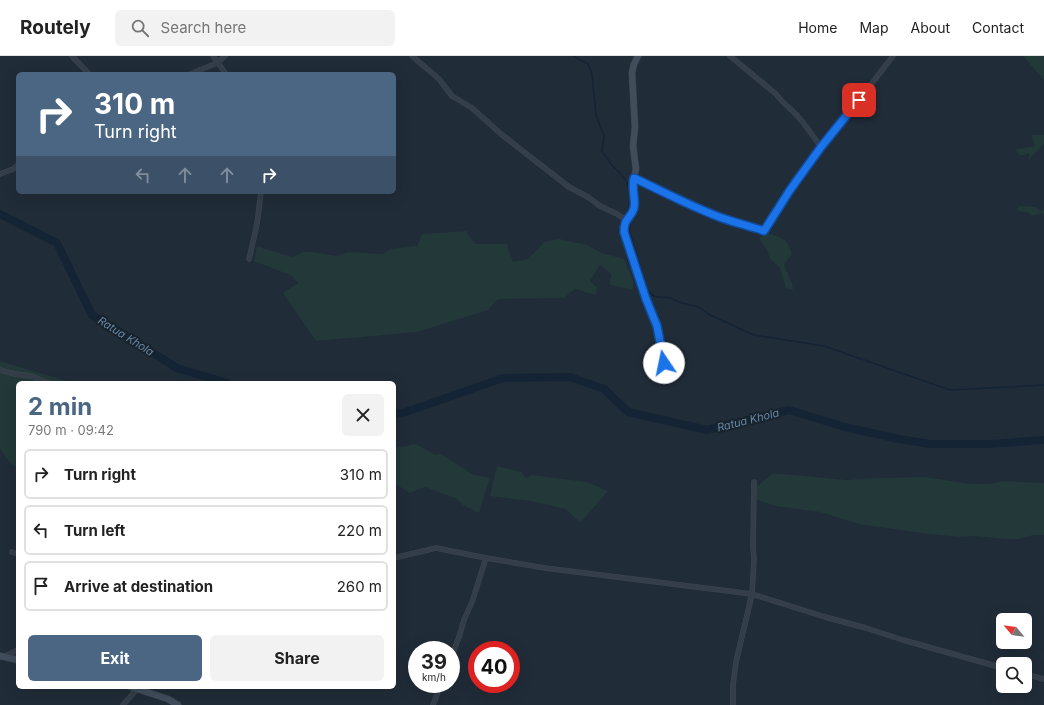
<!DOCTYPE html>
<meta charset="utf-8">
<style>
body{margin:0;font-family:Inter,sans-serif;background:#f2f2f2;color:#222;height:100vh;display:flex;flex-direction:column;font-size:15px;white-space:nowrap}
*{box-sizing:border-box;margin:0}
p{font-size:13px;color:#767676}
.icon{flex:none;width:22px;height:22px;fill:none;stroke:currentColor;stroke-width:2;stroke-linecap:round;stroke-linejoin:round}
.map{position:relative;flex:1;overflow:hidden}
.sheet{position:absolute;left:16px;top:325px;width:380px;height:308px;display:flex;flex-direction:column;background:#fff;border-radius:6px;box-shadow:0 4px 16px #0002}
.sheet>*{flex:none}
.top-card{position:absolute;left:16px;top:16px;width:380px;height:122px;border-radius:6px;box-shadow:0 4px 16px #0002;background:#4b6683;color:#fff;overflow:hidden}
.needle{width:26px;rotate:299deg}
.buttons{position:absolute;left:996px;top:557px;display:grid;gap:8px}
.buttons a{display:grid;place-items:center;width:36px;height:36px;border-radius:6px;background:#fff;box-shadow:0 4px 16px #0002;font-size:20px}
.speed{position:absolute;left:408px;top:585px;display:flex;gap:8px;font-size:20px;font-weight:700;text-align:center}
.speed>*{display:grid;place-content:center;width:52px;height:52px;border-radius:50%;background:#fff;box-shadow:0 4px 16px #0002;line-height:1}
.speed small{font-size:10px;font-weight:400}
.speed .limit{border:6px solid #d22;background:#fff;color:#111}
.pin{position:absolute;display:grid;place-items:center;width:34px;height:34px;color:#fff;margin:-17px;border-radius:8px;box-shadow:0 2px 6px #0006}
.me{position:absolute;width:44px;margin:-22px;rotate:349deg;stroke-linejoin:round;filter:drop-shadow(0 0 3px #0008)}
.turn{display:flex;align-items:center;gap:14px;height:84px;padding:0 12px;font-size:18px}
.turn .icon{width:52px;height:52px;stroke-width:2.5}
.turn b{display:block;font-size:28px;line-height:34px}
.lanes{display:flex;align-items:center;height:38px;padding:0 12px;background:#0003;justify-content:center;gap:20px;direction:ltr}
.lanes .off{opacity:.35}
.round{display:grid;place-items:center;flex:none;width:42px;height:42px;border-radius:6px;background:#f2f2f2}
.head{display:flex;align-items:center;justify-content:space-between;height:68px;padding:0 12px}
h1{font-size:24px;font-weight:700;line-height:30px;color:#4b6683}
.cta{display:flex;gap:8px;margin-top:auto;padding:8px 12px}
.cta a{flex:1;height:46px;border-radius:6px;background:#4b6683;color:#fff;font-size:16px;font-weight:700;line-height:46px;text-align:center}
.cta a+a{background:#f2f2f2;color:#222}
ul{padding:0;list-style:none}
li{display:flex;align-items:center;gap:12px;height:50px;margin:0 8px 6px;padding:0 4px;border:2px solid #e0e0e0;border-radius:6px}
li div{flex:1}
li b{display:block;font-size:15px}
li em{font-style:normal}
header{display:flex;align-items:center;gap:24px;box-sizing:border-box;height:56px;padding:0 20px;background:#fff;border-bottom:1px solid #e0e0e0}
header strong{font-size:19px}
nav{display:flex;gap:22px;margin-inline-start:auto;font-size:14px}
.search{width:280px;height:36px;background:#f2f2f2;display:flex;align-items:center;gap:10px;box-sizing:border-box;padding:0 14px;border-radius:6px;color:#767676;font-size:15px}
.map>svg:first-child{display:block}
.green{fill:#223839}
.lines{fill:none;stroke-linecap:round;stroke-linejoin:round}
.stream{stroke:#142435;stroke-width:1.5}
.river{stroke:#142435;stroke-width:8}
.street-casing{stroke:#3d4752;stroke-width:5.5}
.secondary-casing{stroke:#3d4752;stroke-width:7}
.street{stroke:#333e48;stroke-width:4.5}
.secondary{stroke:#414d5b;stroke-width:6}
.route-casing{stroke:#114b97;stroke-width:10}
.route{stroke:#1a73e8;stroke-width:7}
.labels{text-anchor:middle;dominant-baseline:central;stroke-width:4;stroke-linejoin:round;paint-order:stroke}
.water-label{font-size:11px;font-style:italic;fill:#6686a5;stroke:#19232c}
</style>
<header>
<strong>Routely</strong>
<div class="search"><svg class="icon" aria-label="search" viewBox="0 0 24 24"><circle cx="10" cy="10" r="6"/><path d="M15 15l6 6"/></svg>Search here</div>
<nav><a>Home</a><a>Map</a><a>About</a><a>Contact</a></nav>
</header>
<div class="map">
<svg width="1044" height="649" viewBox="0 0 1044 649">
<rect width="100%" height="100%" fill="#202c38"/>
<g class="green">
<polygon points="1023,0 1044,0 1044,24"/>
<polygon points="1031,79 1044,79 1044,88 1028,104 1030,97 1020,100 1015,93 1035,90"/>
<polygon points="1019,150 1035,151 1041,155 1044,153 1044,159 1041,157 1032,160 1029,157 1016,154"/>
<polygon points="466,175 476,188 507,188 513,206 528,203 544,186 559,183 587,189 602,197 624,203 633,225 633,234 610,229 611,218 600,209 590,225 597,232 596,239 575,233 564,242 498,243 488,254 417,276 316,285 283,237 298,227 292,220 254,205 257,190 292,201 303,196 314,196 337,200 347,196 383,198 390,193 417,190 422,178"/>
<path d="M768,177C783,183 787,181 792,198L784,209L792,227L793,234L786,232L780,212L770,203L767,194L759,182Z"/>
<polygon points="0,305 73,327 18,327 18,412 12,409 0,393"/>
<polygon points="416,388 435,399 441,398 474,419 490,422 479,457 463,449 457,443 425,431 410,437 394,427 394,390 400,391"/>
<polygon points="497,410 521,416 526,422 532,419 587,426 608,435 580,467 566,453 530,445 490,440"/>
<polygon points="772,418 783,418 847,424 876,422 924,421 972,428 988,428 1003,425 1044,427 1044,479 1033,479 1019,483 1004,483 975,480 961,481 929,478 859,468 820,456 775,450 757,444 755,437 757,430"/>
</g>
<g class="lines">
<g class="stream">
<path d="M573,0L588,8L592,18L596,59L604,80L602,95C605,99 608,104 611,108C615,113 620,117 624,122C631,131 630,145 629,156"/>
<path d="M632,160L629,174L630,177L647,233C654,244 659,240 670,242C674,243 677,246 682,247C693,250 699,249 708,258L754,279L824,290L950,334L1044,329"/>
</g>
<g class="river">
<polyline points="0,158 57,187 92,259 177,312 227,327"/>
<polyline points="394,358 403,357 503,322 570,321 604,333 628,356 707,374 789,354 845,371 899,383 930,388 990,388 1044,384"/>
</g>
<defs>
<g id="street">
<polyline points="72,0 89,18"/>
<polyline points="213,0 226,18"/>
<polyline points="412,0 439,23 452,40 472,52 501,78 569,131 588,141 600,150 617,158 626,164"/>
<path d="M730,0L776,38C783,48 793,54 800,63C808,72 814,82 821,91"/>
<polyline points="190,18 217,7 225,0"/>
<polyline points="0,118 13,113 18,109"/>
<path d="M634,122C664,136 692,151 722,162C736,167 750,170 764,175L789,134L821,91L859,44L893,0"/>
<polyline points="249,203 257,168 261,136"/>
<polyline points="0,314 15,318 31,320 48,327"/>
<polyline points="12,496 18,498"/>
<polyline points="394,502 436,492 486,502 545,512 752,538 825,561 866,572 903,584 1003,612"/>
<polyline points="3,601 18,594"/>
<polyline points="451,602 459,581 464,564 472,546 486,502"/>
<polyline points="1025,618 1044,623"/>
<polyline points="123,649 137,633"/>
<polyline points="433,649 441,628"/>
<polyline points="733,649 733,629 736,606 752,538 754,503 753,491 754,426"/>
</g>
<g id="secondary">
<polyline points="638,0 634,8 632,17 635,71 633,90 636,113 633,126 634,147 632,157 626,164 624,169 624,176 646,243 657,270 665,307 667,313 671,319"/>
<polyline points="0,600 18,604"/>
<polyline points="131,631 168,643 178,649"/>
</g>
</defs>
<use href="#street" class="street-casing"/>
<use href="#secondary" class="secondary-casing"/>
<use href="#street" class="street"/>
<use href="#secondary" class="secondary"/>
</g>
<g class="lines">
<defs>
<path id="route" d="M664,307L657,270L646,243L624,176C624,161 631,163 634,152C636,142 631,132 634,122C664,136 692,151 722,162C736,167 750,170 764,175L790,134L821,91L859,44"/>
</defs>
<use href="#route" class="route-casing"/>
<use href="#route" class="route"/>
</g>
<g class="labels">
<g class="water-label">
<text transform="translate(126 280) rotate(32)">Ratua Khola</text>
<text transform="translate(748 364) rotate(-14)">Ratua Khola</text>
</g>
</g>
</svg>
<div class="buttons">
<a><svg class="needle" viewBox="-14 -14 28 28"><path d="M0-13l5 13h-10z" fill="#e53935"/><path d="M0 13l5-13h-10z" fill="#767676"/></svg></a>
<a><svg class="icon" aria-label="search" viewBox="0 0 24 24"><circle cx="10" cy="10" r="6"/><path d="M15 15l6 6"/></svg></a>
</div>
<div class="speed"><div>39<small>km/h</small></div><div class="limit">40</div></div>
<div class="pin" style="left:859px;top:44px;background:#d93025"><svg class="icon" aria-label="arrive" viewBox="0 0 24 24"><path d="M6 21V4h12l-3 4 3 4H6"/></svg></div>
<svg class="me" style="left:664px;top:307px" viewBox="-20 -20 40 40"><circle r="19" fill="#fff"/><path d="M0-13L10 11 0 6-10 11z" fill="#1a73e8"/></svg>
<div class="top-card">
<div class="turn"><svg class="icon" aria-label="right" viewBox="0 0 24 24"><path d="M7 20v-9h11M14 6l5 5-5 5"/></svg><div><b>310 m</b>Turn right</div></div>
<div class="lanes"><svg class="icon off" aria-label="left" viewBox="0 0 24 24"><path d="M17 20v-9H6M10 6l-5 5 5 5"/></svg><svg class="icon off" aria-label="ahead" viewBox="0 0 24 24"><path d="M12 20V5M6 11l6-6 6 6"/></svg><svg class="icon off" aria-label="ahead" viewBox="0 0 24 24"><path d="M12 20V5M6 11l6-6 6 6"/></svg><svg class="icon" aria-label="right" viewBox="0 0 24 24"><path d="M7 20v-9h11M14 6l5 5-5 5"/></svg></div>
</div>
<section class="sheet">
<div class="head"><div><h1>2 min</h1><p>790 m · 09:42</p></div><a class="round"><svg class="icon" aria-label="close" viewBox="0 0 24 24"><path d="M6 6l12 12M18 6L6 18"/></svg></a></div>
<ul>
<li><svg class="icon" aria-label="right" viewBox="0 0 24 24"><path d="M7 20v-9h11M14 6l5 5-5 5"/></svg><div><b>Turn right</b></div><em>310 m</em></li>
<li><svg class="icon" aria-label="left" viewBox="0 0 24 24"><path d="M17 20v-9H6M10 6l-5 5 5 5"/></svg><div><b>Turn left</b></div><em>220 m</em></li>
<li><svg class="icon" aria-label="arrive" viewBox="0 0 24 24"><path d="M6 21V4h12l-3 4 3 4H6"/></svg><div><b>Arrive at destination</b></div><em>260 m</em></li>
</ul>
<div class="cta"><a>Exit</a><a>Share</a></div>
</section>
</div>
